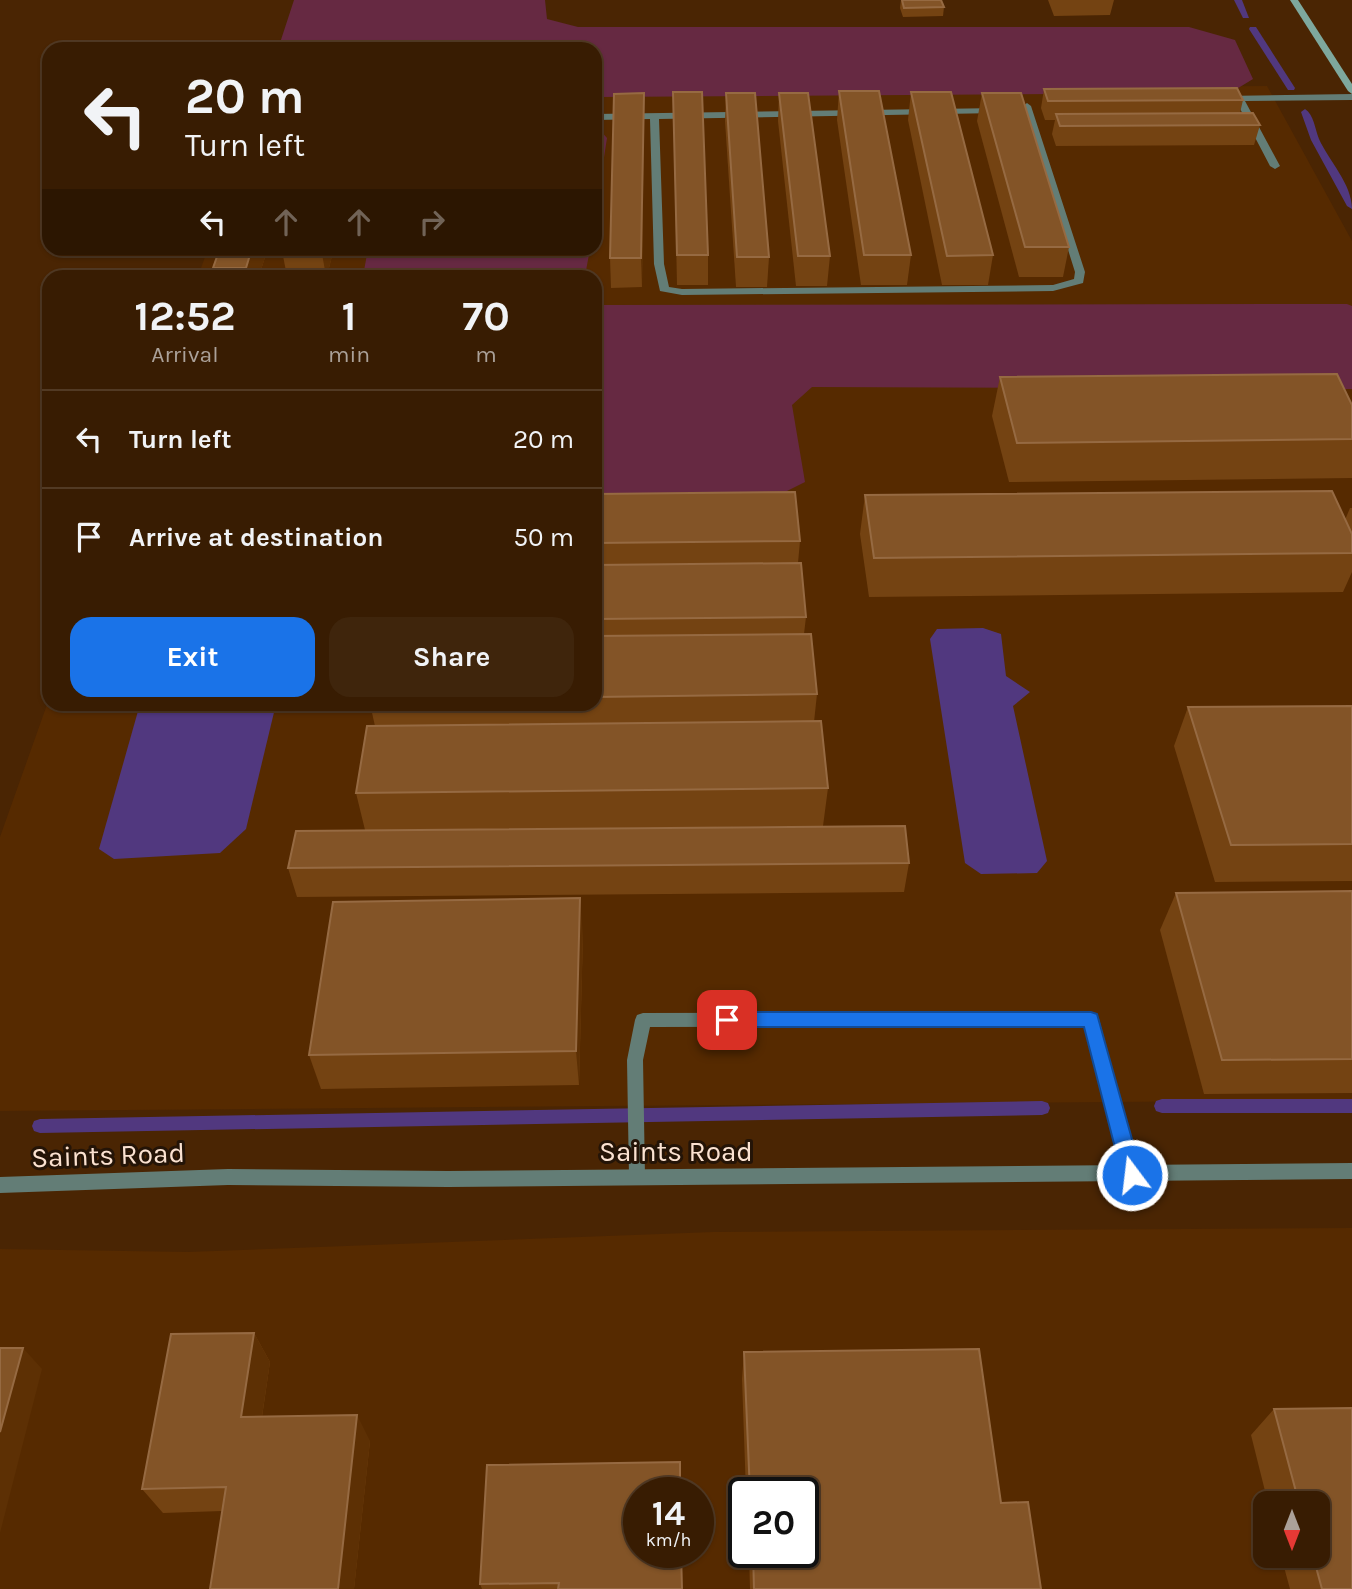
<!DOCTYPE html>
<style>
body{margin:0;font-family:Karla,sans-serif;background:#3f250c;color:#f1f3f6;height:100vh;display:flex;flex-direction:column;font-size:26px;white-space:nowrap}
*{box-sizing:border-box;margin:0}
p{font-size:23px;color:#aba199}
.icon{flex:none;width:38px;height:38px;fill:none;stroke:currentColor;stroke-width:2;stroke-linecap:round;stroke-linejoin:round}
.map{position:relative;flex:1;overflow:hidden}
.sheet{position:absolute;left:42px;top:270px;width:560px;height:441px;display:flex;flex-direction:column;background:#381c02;border-radius:21px;box-shadow:0 2px 5px #0004,0 0 0 2px #523a24}
.sheet>*{flex:none}
.top-card{position:absolute;left:42px;top:42px;width:560px;height:214px;border-radius:21px;box-shadow:0 2px 5px #0004,0 0 0 2px #523a24;background:#381c02;color:#f1f3f6;overflow:hidden}
.needle{width:46px;rotate:180deg}
.tools{position:absolute;left:1253px;top:1491px;display:grid;gap:14px}
.tools a{display:grid;place-items:center;width:77px;height:77px;border-radius:14px;background:#381c02;box-shadow:0 2px 5px #0004,0 0 0 2px #523a24;font-size:35px}
.speed{position:absolute;left:623px;top:1477px;display:flex;gap:14px;font-size:35px;font-weight:700;text-align:center}
.speed>*{display:grid;place-content:center;width:91px;height:91px;border-radius:50%;background:#381c02;box-shadow:0 2px 5px #0004,0 0 0 2px #523a24;line-height:1}
.speed small{font-size:18px;font-weight:400}
.speed .limit{border:4px solid #111;border-radius:10px;background:#fff;color:#111}
.pin{position:absolute;display:grid;place-items:center;width:60px;height:60px;color:#fff;margin:-30px;border-radius:14px;box-shadow:0 4px 10px #0006}
.me{position:absolute;width:77px;margin:-38px;rotate:345deg;stroke-linejoin:round;filter:drop-shadow(0 0 5px #0008)}
.turn{display:flex;align-items:center;gap:24px;height:147px;padding:0 28px;font-size:32px}
.turn .icon{width:91px;height:91px;stroke-width:2.5}
.turn b{display:block;font-size:49px;line-height:60px}
.lanes{display:flex;align-items:center;height:66px;padding:0 28px;background:#0003;justify-content:center;gap:35px;direction:ltr}
.lanes .off{opacity:.35}
.eta{display:flex;justify-content:space-evenly;align-items:center;height:119px;text-align:center}
.eta b{font-size:42px;font-weight:700;line-height:49px}
.primary-button{display:flex;gap:14px;margin-top:auto;padding:14px 28px}
.primary-button a{flex:1;height:80px;border-radius:21px;background:#1a73e8;color:#fff;font-size:28px;font-weight:700;line-height:80px;text-align:center}
.primary-button a+a{background:#3f250c;color:#f1f3f6}
ul{padding:0;list-style:none}
li{display:flex;align-items:center;gap:21px;height:98px;padding:0 28px;border-top:2px solid #523a24}
li div{flex:1}
li b{display:block;font-size:26px}
li em{font-style:normal}
.map>svg:first-child{display:block}
.built{fill:#562a00;fill-rule:evenodd}
.green{fill:#662942}
.water{fill:#51387f}
.lines{fill:none;stroke-linecap:round;stroke-linejoin:round}
.stream{fill:#51387f;fill-rule:evenodd}
.service{fill:#637d76;fill-rule:evenodd}
.tertiary{fill:#637d76;fill-rule:evenodd}
.secondary{fill:#7ea89d;fill-rule:evenodd}
.wall{fill:#744312}
.shaded-wall{fill:#5d3004}
.building{fill:#835427;stroke:#966a42;stroke-width:2}
.route{fill:#1a73e8;stroke:#114b97;stroke-width:2}
.labels{text-anchor:middle;dominant-baseline:central;stroke-width:6;stroke-linejoin:round;paint-order:stroke}
.near-street-label{font-size:28px;fill:#fbe2d1;stroke:#241407}
</style>
<div class="map">
<svg width="1352" height="1589" viewBox="0 0 1352 1589">
<rect width="100%" height="100%" fill="#4a2503"/>
<g class="built">
<polygon points="1267,86 1352,241 1352,1100 0,1111 0,837 49,699 49,704 595,704 595,276 198,276 208,249 595,248 595,91"/>
<path d="M1352,1228V1589H0V1249L188,1252L713,1232ZM639,1493H698V1552H639ZM744,1493H803V1552H744ZM1265,1503H1318V1556H1265Z"/>
</g>
<g class="green">
<polygon points="294,0 545,0 547,19 578,27 1189,27 1235,40 1253,79 1230,93 595,97 595,49 278,49"/>
<polygon points="595,130 600,130 607,138 595,216"/>
<polygon points="368,249 368,248 590,249 585,276 363,276"/>
<polygon points="595,301 602,305 1347,304 1352,306 1352,389 812,387 792,405 805,482 775,497 595,500"/>
</g>
<g class="water">
<polygon points="983,628 1001,634 1006,676 1030,692 1013,706 1047,861 1037,873 981,874 965,863 930,639 937,629"/>
<polygon points="140,704 276,704 246,829 220,853 114,859 99,849"/>
</g>
<g class="lines">
<g class="stream">
<polygon points="1234,0 1242,0 1249,18 1243,18"/>
<polygon points="1250,27 1256,27 1295,88 1294,90 1288,90 1249,29"/>
<path d="M1305,109C1314,115 1315,129 1319,139C1329,161 1352,184 1352,209L1347,206L1311,140L1301,112Z"/>
<polygon points="1162,1099 1352,1099 1352,1113 1162,1113 1156,1111 1154,1106 1156,1101"/>
<polygon points="1042,1101 1048,1103 1050,1108 1048,1113 1042,1115 40,1133 34,1131 32,1126 34,1121 40,1119"/>
</g>
<g class="service">
<polygon points="1352,94 1352,100 1245,101 1280,166 1275,169 1270,166 1236,101 1224,102 1220,99 1224,96"/>
<polygon points="1027,103 1031,106 1085,272 1083,283 1053,291 682,295 660,291 654,264 650,119 595,120 595,114 1001,108 1001,112 998,113 659,119 664,264 669,287 682,289 1053,285 1074,279 1075,272 1023,106"/>
<polygon points="1091,1012 1097,1014 1099,1019 1140,1175 1138,1181 1132,1183 1126,1181 1124,1175 1085,1026 650,1027 643,1060 645,1177 643,1183 637,1185 631,1183 629,1177 627,1060 635,1020 637,1015 643,1013"/>
</g>
<polygon class="tertiary" points="1352,1163 1352,1179 448,1187 228,1185 0,1193 0,1177 228,1169 448,1171"/>
<polygon class="secondary" points="1290,0 1298,0 1352,84 1352,94 1348,91"/>
</g>
<g class="wall">
<polygon points="901,0 941,0 944,7 943,16 903,17 900,8"/>
<polygon points="1048,0 1114,0 1110,15 1054,16"/>
<polygon points="1044,89 1243,100 1240,113 1260,125 1254,145 1056,146 1052,134 1055,120 1045,120 1041,108"/>
<polygon points="839,91 911,255 907,285 861,285 837,120"/>
<polygon points="673,92 708,255 708,285 677,285"/>
<polygon points="911,92 993,255 988,285 942,285 908,120"/>
<polygon points="644,93 642,287 611,288 610,258"/>
<polygon points="726,93 769,257 767,287 736,287 725,121"/>
<polygon points="779,93 830,256 827,286 796,286 778,121"/>
<polygon points="982,93 1069,247 1063,277 1019,277 977,121"/>
<polygon points="268,248 259,276 215,276 213,268"/>
<polygon points="283,248 334,248 327,276 287,276 282,251"/>
<polygon points="1000,377 1352,405 1352,478 1009,482 992,416"/>
<polygon points="595,494 800,541 798,563 806,617 804,634 817,694 814,722 828,788 823,826 501,829 909,863 904,892 297,897 288,868 365,830 356,793 375,726 370,704 595,704"/>
<polygon points="865,495 1345,520 1350,508 1352,508 1352,572 1343,592 869,597 860,534"/>
<polygon points="1352,706 1352,881 1215,882 1174,746 1188,707"/>
<polygon points="1352,891 1352,1093 1204,1094 1160,930 1176,893"/>
<polygon points="583,935 579,1085 321,1089 309,1055"/>
<polygon points="254,1333 270,1362 262,1417 370,1441 354,1589 210,1589 222,1511 163,1513 142,1489"/>
<polygon points="744,1352 1001,1503 1041,1589 750,1589 749,1552 803,1552 803,1493 746,1493 742,1379"/>
<polygon points="1352,1408 1352,1589 1290,1589 1281,1556 1318,1556 1318,1503 1268,1503 1251,1435 1274,1409"/>
<polygon points="487,1465 682,1589 482,1589 480,1584"/>
</g>
<g class="shaded-wall">
<polygon points="644,93 644,122 642,287 641,258"/>
<polygon points="252,248 268,248 259,276 248,276 246,268"/>
<polygon points="321,248 334,248 327,276 326,276"/>
<polygon points="580,898 583,935 579,1085 576,1051"/>
<polygon points="254,1333 270,1362 258,1443 241,1417"/>
<polygon points="23,1348 42,1369 0,1533 0,1432"/>
<polygon points="357,1415 370,1441 354,1589 338,1589"/>
</g>
<g class="building">
<polygon points="902,0 941,0 944,7 904,8"/>
<polygon points="1237,88 1243,100 1048,101 1044,89"/>
<polygon points="839,91 879,91 911,255 864,255"/>
<polygon points="673,92 702,92 708,255 677,255"/>
<polygon points="911,92 951,92 993,255 947,256"/>
<polygon points="644,93 641,258 610,258 614,94"/>
<polygon points="726,93 755,93 769,257 737,257"/>
<polygon points="779,93 808,93 830,256 798,256"/>
<polygon points="982,93 1021,93 1069,247 1025,247"/>
<polygon points="1253,113 1260,125 1060,126 1056,114"/>
<polygon points="220,248 252,248 246,268 213,268"/>
<polygon points="283,248 321,248 321,251 282,251"/>
<polygon points="1337,374 1352,405 1352,439 1017,443 1000,377"/>
<polygon points="1332,491 1352,534 1352,553 874,558 865,495"/>
<polygon points="795,492 800,541 595,543 595,494"/>
<polygon points="801,563 806,617 595,619 595,565"/>
<polygon points="811,634 817,694 595,697 595,636"/>
<polygon points="1352,706 1352,844 1231,845 1188,707"/>
<polygon points="821,721 828,788 356,793 367,726"/>
<polygon points="905,826 909,863 288,868 296,831"/>
<polygon points="1352,891 1352,1059 1222,1060 1176,893"/>
<polygon points="580,898 576,1051 309,1055 333,902"/>
<polygon points="254,1333 241,1417 357,1415 338,1589 210,1589 226,1487 142,1489 171,1334"/>
<polygon points="0,1348 23,1348 0,1432"/>
<polygon points="979,1349 1001,1503 1028,1502 1041,1589 754,1589 753,1552 803,1552 803,1493 750,1493 744,1352"/>
<polygon points="1352,1408 1352,1589 1322,1589 1313,1556 1318,1556 1318,1503 1299,1503 1274,1409"/>
<polygon points="680,1462 680,1493 639,1493 639,1552 681,1552 682,1589 558,1589 559,1583 480,1584 487,1465"/>
</g>
<polygon class="route" points="727,1012 1091,1012 1097,1014 1142,1175 1139,1181 1132,1184 1125,1181 1122,1175 1084,1027 727,1027 721,1025 718,1020 721,1014"/>
<g class="labels">
<g class="near-street-label">
<text x="676" y="1151">Saints Road</text>
<text transform="translate(108 1155) rotate(-2)">Saints Road</text>
</g>
</g>
</svg>
<div class="tools">
<a><svg class="needle" viewBox="-14 -14 28 28"><path d="M0-13l5 13h-10z" fill="#e53935"/><path d="M0 13l5-13h-10z" fill="#aba199"/></svg></a>
</div>
<div class="speed"><div>14<small>km/h</small></div><div class="limit">20</div></div>
<div class="pin" style="left:727px;top:1020px;background:#d93025"><svg class="icon" aria-label="arrive" viewBox="0 0 24 24"><path d="M6 21V4h12l-3 4 3 4H6"/></svg></div>
<svg class="me" style="left:1132px;top:1175px" viewBox="-20 -20 40 40"><circle r="17" fill="#1a73e8" stroke="#fff" stroke-width="3"/><path d="M0-11L8 9 0 5-8 9z" fill="#fff"/></svg>
<div class="top-card">
<div class="turn"><svg class="icon" aria-label="left" viewBox="0 0 24 24"><path d="M17 20v-9H6M10 6l-5 5 5 5"/></svg><div><b>20 m</b>Turn left</div></div>
<div class="lanes"><svg class="icon" aria-label="left" viewBox="0 0 24 24"><path d="M17 20v-9H6M10 6l-5 5 5 5"/></svg><svg class="icon off" aria-label="ahead" viewBox="0 0 24 24"><path d="M12 20V5M6 11l6-6 6 6"/></svg><svg class="icon off" aria-label="ahead" viewBox="0 0 24 24"><path d="M12 20V5M6 11l6-6 6 6"/></svg><svg class="icon off" aria-label="right" viewBox="0 0 24 24"><path d="M7 20v-9h11M14 6l5 5-5 5"/></svg></div>
</div>
<section class="sheet">
<div class="eta">
<div><b>12:52</b><p>Arrival</p></div>
<div><b>1</b><p>min</p></div>
<div><b>70</b><p>m</p></div>
</div>
<ul>
<li><svg class="icon" aria-label="left" viewBox="0 0 24 24"><path d="M17 20v-9H6M10 6l-5 5 5 5"/></svg><div><b>Turn left</b></div><em>20 m</em></li>
<li><svg class="icon" aria-label="arrive" viewBox="0 0 24 24"><path d="M6 21V4h12l-3 4 3 4H6"/></svg><div><b>Arrive at destination</b></div><em>50 m</em></li>
</ul>
<div class="primary-button"><a>Exit</a><a>Share</a></div>
</section>
</div>
